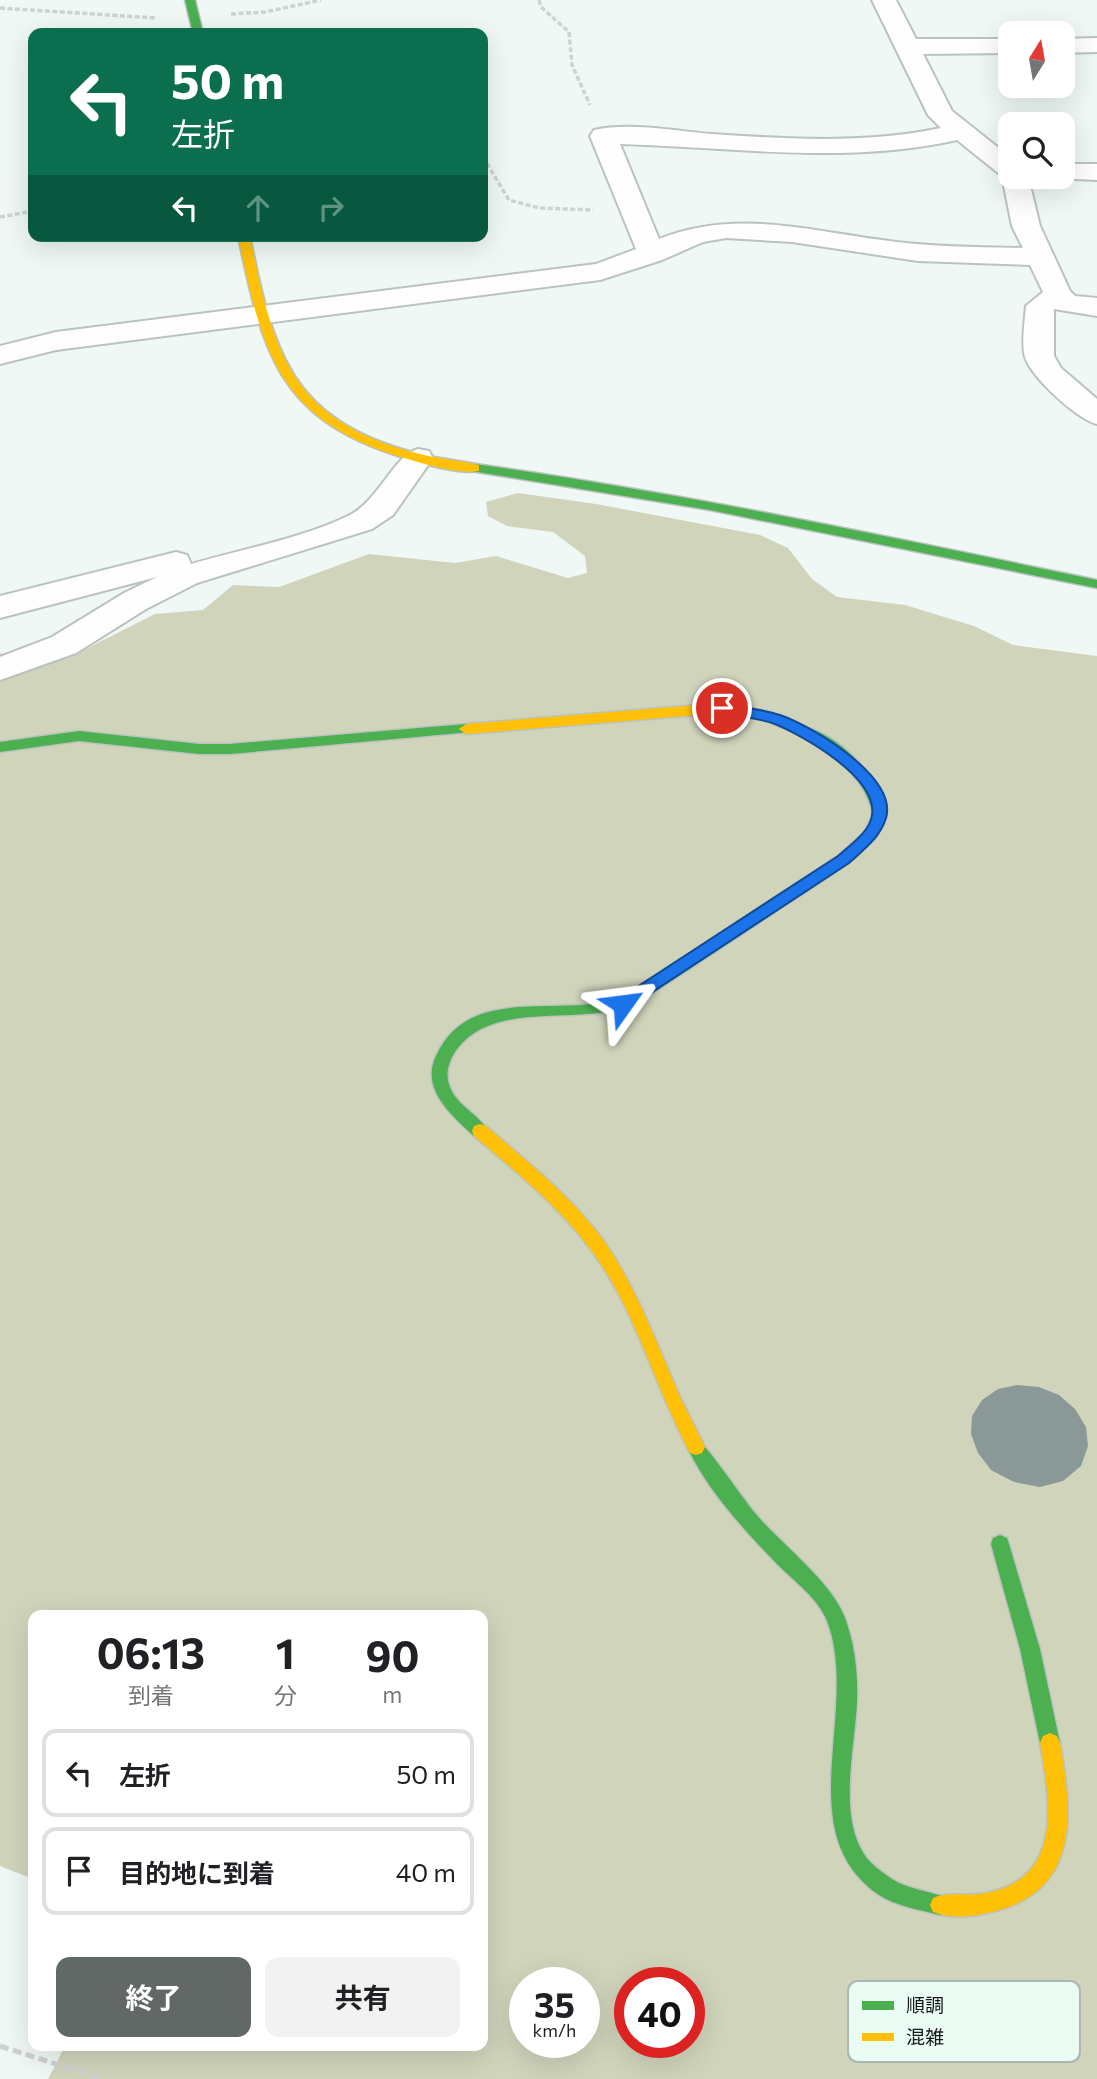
<!DOCTYPE html>
<html lang="ja">
<meta charset="utf-8">
<style>
body{margin:0;font-family:Commissioner,"Noto Sans JP",sans-serif;background:#f2f2f2;color:#202124;height:100vh;display:flex;flex-direction:column;font-size:26px;white-space:nowrap}
*{box-sizing:border-box;margin:0}
p{font-size:23px;color:#757577}
.icon{flex:none;width:38px;height:38px;fill:none;stroke:currentColor;stroke-width:2;stroke-linecap:round;stroke-linejoin:round}
.map{position:relative;flex:1;overflow:hidden}
.details{position:absolute;left:28px;top:1610px;width:460px;height:441px;display:flex;flex-direction:column;background:#fff;border-radius:14px;box-shadow:0 7px 28px #0002}
.details>*{flex:none}
.hud{position:absolute;left:28px;top:28px;width:460px;height:214px;border-radius:14px;box-shadow:0 7px 28px #0002;background:#0b6e4f;color:#fff;overflow:hidden}
.needle{width:46px;rotate:11deg}
.controls{position:absolute;left:998px;top:21px;display:grid;gap:14px}
.controls a{display:grid;place-items:center;width:77px;height:77px;border-radius:14px;background:#fff;box-shadow:0 7px 28px #0002;font-size:35px}
.speed{position:absolute;left:509px;top:1967px;display:flex;gap:14px;font-size:35px;font-weight:700;text-align:center}
.speed>*{display:grid;place-content:center;width:91px;height:91px;border-radius:50%;background:#fff;box-shadow:0 7px 28px #0002;line-height:1}
.speed small{font-size:18px;font-weight:400}
.speed .limit{border:10px solid #d22;background:#fff;color:#111}
.pin{position:absolute;display:grid;place-items:center;width:60px;height:60px;color:#fff;margin:-30px;border:4px solid #fff;border-radius:50%;box-shadow:0 2px 7px #0007}
.me{position:absolute;width:77px;margin:-38px;rotate:59deg;stroke-linejoin:round;filter:drop-shadow(0 0 5px #0008)}
.turn{display:flex;align-items:center;gap:24px;height:147px;padding:0 28px;font-size:32px}
.turn .icon{width:91px;height:91px;stroke-width:2.5}
.turn b{display:block;font-size:49px;line-height:60px}
.lanes{display:flex;align-items:center;height:66px;padding:0 28px;background:#0003;justify-content:center;gap:35px;direction:ltr}
.lanes .off{opacity:.35}
.eta{display:flex;justify-content:space-evenly;align-items:center;height:119px;text-align:center}
.eta b{font-size:42px;font-weight:700;line-height:49px}
.cta{display:flex;gap:14px;margin-top:auto;padding:14px 28px}
.cta a{flex:1;height:80px;border-radius:14px;background:#626866;color:#fff;font-size:28px;font-weight:700;line-height:80px;text-align:center}
.cta a+a{background:#f2f2f2;color:#202124}
ul{padding:0;list-style:none}
li{display:flex;align-items:center;gap:21px;height:88px;margin:0 14px 10px;padding:0 14px;border:4px solid #e0e0e0;border-radius:14px}
li div{flex:1}
li b{display:block;font-size:26px}
li em{font-style:normal}
.map>svg:first-child{display:block}
.forest{fill:#d0d4bb;fill-rule:evenodd}
.building{fill:#8a9998}
.lines{fill:none;stroke-linecap:round;stroke-linejoin:round}
.street-casing{stroke:#bbc3bf;stroke-width:4}
.fast-casing{stroke:#bbc3bf;stroke-width:3}
.slow-casing{stroke:#bbc3bf;stroke-width:3}
.path-far1{stroke:#cfd2d0;stroke-width:3.5;stroke-dasharray:5 2.5;stroke-linecap:butt}
.path{stroke:#cfd2d0;stroke-width:5;stroke-dasharray:9 4.5;stroke-linecap:butt}
.street{fill:#fdfefd;fill-rule:evenodd}
.fast{fill:#4caf50;fill-rule:evenodd}
.slow{fill:#ffc107;fill-rule:evenodd}
.route{fill:#1a73e8;stroke:#114b97;stroke-width:2}
.key{fill:#ebfcf4;stroke:#abb8b2;stroke-width:2}
.key-label{font-size:19px;fill:#161b19}
</style>
<div class="map">
<svg width="1097" height="2079" viewBox="0 0 1097 2079">
<rect width="100%" height="100%" fill="#eff8f4"/>
<path class="forest" d="M518,493L596,504L760,535L788,548L812,579L837,597L905,605L974,626L1013,645L1097,656V2079H48L65,2046H483V1615H33V1879L0,1866V653L29,669L76,654L155,614L203,610L233,585L279,587L369,554L455,563L496,556L568,578L587,573L585,556L553,532L507,526L488,516L486,502ZM525,1983H584V2042H525ZM630,1983H690V2042H630Z"/>
<polygon class="building" points="1017,1385 1039,1387 1059,1395 1075,1409 1086,1427 1088,1446 1081,1466 1063,1481 1040,1487 1014,1482 991,1470 978,1453 971,1434 972,1416 982,1400 998,1389"/>
<g class="lines">
<defs>
<g id="street">
<path d="M872,0H896L916,39H1010V53L923,54L952,111L1010,157V177H1028L1040,226L1070,291L1075,296L1097,298V316L1054,309V356L1061,368L1097,399V424C1077,419 1031,377 1025,357C1021,343 1025,321 1026,306L1043,292L1030,265L918,261L792,242L726,238L703,242L662,260L600,280L56,350L0,364V346L56,332L596,264L636,249L590,136L594,130C629,122 675,131 712,134C788,139 866,144 941,128L928,115ZM957,140L1002,176L1012,226L1023,248C976,247 929,247 882,240C805,230 735,209 659,239L620,144C733,147 844,165 957,140Z"/>
<polygon points="1097,38 1097,52 1062,53 1062,39"/>
<polygon points="1062,164 1097,164 1097,180 1053,178 1062,177"/>
<path d="M418,449L429,451L433,458L393,515L372,529L197,583L146,609L76,653L0,680V657L52,637L124,593L157,577L0,618V596L176,552L187,555L191,564C239,550 307,537 350,515C379,500 394,455 418,449Z"/>
</g>
<g id="fast">
<polygon points="185,0 195,0 203,33 193,33"/>
<path d="M475,464C684,493 890,537 1097,580V588L710,510L471,471V465Z"/>
<polygon points="466,724 473,729 471,732 230,754 199,754 79,741 0,752 0,742 79,731 199,744 230,744"/>
<path d="M806,727C844,739 878,776 887,814L876,838L849,863L635,1005C577,1027 491,998 455,1052C448,1063 445,1075 450,1087C457,1106 479,1114 488,1131L486,1136H474C452,1116 420,1089 436,1056C470,981 563,1020 624,997L839,855L865,831L873,814C864,775 834,755 801,735L799,732Z"/>
<path d="M696,1439C705,1442 744,1500 755,1513C781,1544 832,1582 845,1618C855,1645 858,1673 857,1702C855,1747 838,1814 864,1854C869,1863 883,1873 892,1879C907,1889 930,1891 947,1898L950,1905L947,1912L940,1915C921,1910 895,1906 879,1895C788,1833 861,1709 827,1621C818,1598 794,1581 778,1565C744,1530 708,1491 687,1447L690,1441Z"/>
<polygon points="1000,1535 1007,1538 1009,1544 1040,1649 1060,1743 1057,1750 1050,1753 1043,1750 1040,1743 1020,1649 991,1544 993,1538"/>
</g>
<g id="slow">
<path d="M238,236H250C273,351 290,420 416,453C437,459 459,460 479,465V471C459,475 421,463 401,457C277,419 262,351 238,236Z"/>
<polygon points="722,703 767,711 811,729 813,732 806,737 764,720 722,713 466,734 459,729 466,724"/>
<path d="M480,1124L486,1126C528,1162 572,1197 604,1241C634,1284 652,1332 673,1380C682,1403 694,1424 705,1447L702,1453L696,1455L690,1453C658,1393 640,1326 604,1269C571,1216 521,1176 474,1136L472,1131L474,1126Z"/>
<path d="M1050,1733L1057,1736L1060,1743C1072,1811 1081,1889 996,1911C977,1916 951,1920 933,1912L930,1905L933,1898C949,1891 969,1897 986,1893C1064,1878 1050,1801 1040,1743L1043,1736Z"/>
</g>
</defs>
<use href="#street" class="street-casing"/>
<use href="#fast" class="fast-casing"/>
<use href="#slow" class="slow-casing"/>
<g class="path-far1">
<polyline points="539,0 541,7 569,32 572,65 590,105"/>
<polyline points="0,8 156,18"/>
<polyline points="231,14 265,12 321,0"/>
<polyline points="483,157 509,200 539,208 593,210"/>
<polyline points="0,217 33,211"/>
</g>
<polyline class="path" points="0,2046 102,2079"/>
<use href="#street" class="street"/>
<use href="#fast" class="fast"/>
<use href="#slow" class="slow"/>
</g>
<path class="route" d="M722,703C741,707 761,709 780,715C812,726 898,777 886,818C880,838 863,850 849,863L628,1008H617V1000L838,856C850,845 870,832 872,815C878,778 804,736 775,724C757,717 735,717 717,711L715,708Z"/>
<rect x="848" y="1981" width="232" height="81" rx="10" class="key"/>
<rect x="862" y="2001" width="32" height="9" fill="#4caf50"/>
<rect x="862" y="2033" width="32" height="8" fill="#ffc107"/>
<g class="key-label">
<text x="906" y="2012">順調</text>
<text x="906" y="2044">混雑</text>
</g>
</svg>
<div class="controls">
<a><svg class="needle" viewBox="-14 -14 28 28"><path d="M0-13l5 13h-10z" fill="#e53935"/><path d="M0 13l5-13h-10z" fill="#757577"/></svg></a>
<a><svg class="icon" aria-label="search" viewBox="0 0 24 24"><circle cx="10" cy="10" r="6"/><path d="M15 15l6 6"/></svg></a>
</div>
<div class="speed"><div>35<small>km/h</small></div><div class="limit">40</div></div>
<div class="pin" style="left:722px;top:708px;background:#d93025"><svg class="icon" aria-label="arrive" viewBox="0 0 24 24"><path d="M6 21V4h12l-3 4 3 4H6"/></svg></div>
<svg class="me" style="left:623px;top:1004px" viewBox="-20 -20 40 40"><path d="M0-17L14 15 0 8-14 15z" fill="#1a73e8" stroke="#fff" stroke-width="4"/></svg>
<div class="hud">
<div class="turn"><svg class="icon" aria-label="left" viewBox="0 0 24 24"><path d="M17 20v-9H6M10 6l-5 5 5 5"/></svg><div><b>50 m</b>左折</div></div>
<div class="lanes"><svg class="icon" aria-label="left" viewBox="0 0 24 24"><path d="M17 20v-9H6M10 6l-5 5 5 5"/></svg><svg class="icon off" aria-label="ahead" viewBox="0 0 24 24"><path d="M12 20V5M6 11l6-6 6 6"/></svg><svg class="icon off" aria-label="right" viewBox="0 0 24 24"><path d="M7 20v-9h11M14 6l5 5-5 5"/></svg></div>
</div>
<section class="details">
<div class="eta">
<div><b>06:13</b><p>到着</p></div>
<div><b>1</b><p>分</p></div>
<div><b>90</b><p>m</p></div>
</div>
<ul>
<li><svg class="icon" aria-label="left" viewBox="0 0 24 24"><path d="M17 20v-9H6M10 6l-5 5 5 5"/></svg><div><b>左折</b></div><em>50 m</em></li>
<li><svg class="icon" aria-label="arrive" viewBox="0 0 24 24"><path d="M6 21V4h12l-3 4 3 4H6"/></svg><div><b>目的地に到着</b></div><em>40 m</em></li>
</ul>
<div class="cta"><a>終了</a><a>共有</a></div>
</section>
</div>
